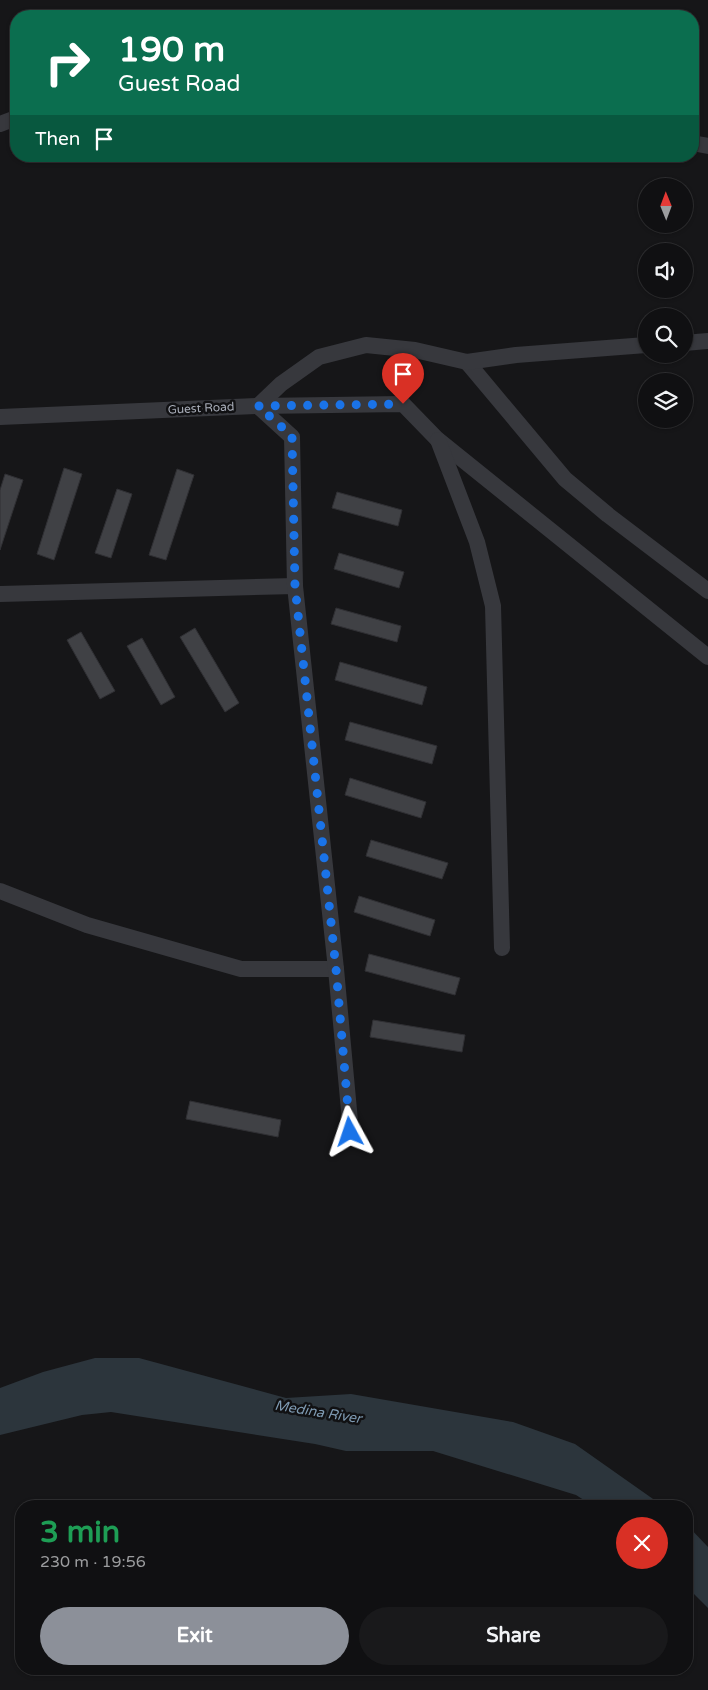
<!DOCTYPE html>
<meta charset="utf-8">
<style>
body{margin:0;font-family:"Varela Round",sans-serif;background:#19191b;color:#f1f3f6;height:100vh;display:flex;flex-direction:column;font-size:19px;white-space:nowrap}
*{box-sizing:border-box;margin:0}
p{font-size:16px;color:#9c9d9f}
.icon{flex:none;width:28px;height:28px;fill:none;stroke:currentColor;stroke-width:2;stroke-linecap:round;stroke-linejoin:round}
.map{position:relative;flex:1;overflow:hidden}
.side{position:absolute;left:15px;top:1500px;width:678px;height:175px;display:flex;flex-direction:column;background:#101012;border-radius:20px;box-shadow:0 1px 4px #0004,0 0 0 1px #303032}
.side>*{flex:none}
.top-card{position:absolute;left:10px;top:10px;width:689px;height:152px;border-radius:20px;box-shadow:0 1px 4px #0004,0 0 0 1px #303032;background:#0b6e4f;color:#fff;overflow:hidden}
.needle{width:32px;rotate:359deg}
.controls{position:absolute;left:638px;top:178px;display:grid;gap:10px}
.controls a{display:grid;place-items:center;width:55px;height:55px;border-radius:50%;background:#101012;box-shadow:0 1px 4px #0004,0 0 0 1px #303032;font-size:25px}
.pin{position:absolute;display:grid;place-items:center;width:42px;height:42px;color:#fff;margin:-51px -21px;border-radius:50% 50% 50% 0;rotate:-45deg;box-shadow:0 0 5px #0007}
.pin .icon{rotate:45deg}
.me{position:absolute;width:55px;margin:-28px;rotate:355deg;stroke-linejoin:round;filter:drop-shadow(0 0 4px #0008)}
.turn{display:flex;align-items:center;gap:18px;height:105px;padding:0 25px;font-size:22px}
.turn .icon{width:65px;height:65px;stroke-width:2.5}
.turn b{display:block;font-size:35px;line-height:42px}
.then{display:flex;align-items:center;height:48px;padding:0 25px;background:#0003;gap:10px;font-size:19px}
.round{display:grid;place-items:center;flex:none;width:52px;height:52px;border-radius:26px;background:#19191b}
.overview{display:flex;align-items:center;justify-content:space-between;height:85px;padding:0 25px}
h1{font-size:30px;font-weight:700;line-height:38px;color:#1e9e55}
.action{display:flex;gap:10px;margin-top:auto;padding:10px 25px}
.action a{flex:1;height:58px;border-radius:30px;background:#8c9099;color:#fff;font-size:20px;font-weight:700;line-height:58px;text-align:center}
.action a+a{background:#19191b;color:#f1f3f6}
.map>svg:first-child{display:block}
.water{fill:#2c353c}
.building{fill:#404145;stroke:#303034}
.lines{fill:none;stroke-linecap:round;stroke-linejoin:round}
.lane{stroke:#37383d;stroke-width:16}
.route{stroke:#1a73e8;stroke-width:9;stroke-dasharray:0 16.2}
.labels{text-anchor:middle;dominant-baseline:central;stroke-width:5;stroke-linejoin:round;paint-order:stroke}
.street-label{font-size:12px;fill:#a8adb8;stroke:#111113}
.water-label{font-size:14px;font-style:italic;fill:#7f9bb3;stroke:#111113}
</style>
<div class="map">
<svg width="708" height="1690" viewBox="0 0 708 1690">
<rect width="100%" height="100%" fill="#161618"/>
<g class="water">
<polygon points="95,1358 139,1358 286,1398 351,1394 513,1422 575,1444 663,1506 593,1506 576,1495 433,1451 346,1451 315,1444 111,1412 82,1415 0,1435 0,1388 43,1372"/>
<polygon points="686,1524 708,1547 708,1608 686,1586"/>
</g>
<g class="building">
<polygon points="64,468 82,474 54,560 37,554"/>
<polygon points="177,469 194,475 166,560 149,555"/>
<polygon points="5,474 23,480 0,550 0,490"/>
<polygon points="117,489 132,494 111,558 95,553"/>
<polygon points="337,492 402,510 398,526 332,508"/>
<polygon points="339,553 404,572 399,588 334,569"/>
<polygon points="336,608 401,626 397,642 331,624"/>
<polygon points="195,628 239,703 225,712 180,637"/>
<polygon points="81,632 115,691 100,699 67,640"/>
<polygon points="142,638 175,697 161,705 127,646"/>
<polygon points="340,662 427,687 422,705 335,680"/>
<polygon points="350,722 437,746 432,764 345,740"/>
<polygon points="350,778 426,802 421,818 345,795"/>
<polygon points="371,840 448,863 442,879 366,856"/>
<polygon points="359,896 435,920 430,936 354,912"/>
<polygon points="369,954 460,978 455,995 365,971"/>
<polygon points="373,1020 465,1035 462,1052 370,1037"/>
<polygon points="190,1101 281,1120 278,1137 186,1119"/>
</g>
<g class="lines">
<g class="lane">
<polyline points="0,124 16,118"/>
<polyline points="692,143 708,146"/>
<polyline points="684,343 708,341"/>
<polyline points="467,362 565,479 608,515 708,591"/>
<polyline points="0,417 258,406 403,404 437,439 708,657"/>
<polyline points="438,440 477,542 493,606 502,948"/>
<polyline points="0,594 295,586"/>
<polyline points="0,891 87,925 241,969 336,969"/>
<polyline points="351,1132 336,969 295,586 292,437 258,406 281,384 319,357 366,345 415,350 467,362 516,355 646,345"/>
</g>
</g>
<g class="lines">
<polyline class="route" points="350,1132 336,969 295,586 292,436 258,406 403,404"/>
</g>
<g class="labels">
<g class="street-label">
<text transform="translate(201 408) rotate(-3)">Guest Road</text>
</g>
<g class="water-label">
<text transform="translate(318 1412) rotate(9)">Medina River</text>
</g>
</g>
</svg>
<div class="controls">
<a><svg class="needle" viewBox="-14 -14 28 28"><path d="M0-13l5 13h-10z" fill="#e53935"/><path d="M0 13l5-13h-10z" fill="#9c9d9f"/></svg></a>
<a><svg class="icon" aria-label="sound" viewBox="0 0 24 24"><path d="M4 9h4l5-4v14l-5-4H4zM17 9q2 3 0 6"/></svg></a>
<a><svg class="icon" aria-label="search" viewBox="0 0 24 24"><circle cx="10" cy="10" r="6"/><path d="M15 15l6 6"/></svg></a>
<a><svg class="icon" aria-label="layers" viewBox="0 0 24 24"><path d="M12 4l9 5-9 5-9-5zM3 14l9 5 9-5"/></svg></a>
</div>
<div class="pin" style="left:403px;top:404px;background:#d93025"><svg class="icon" aria-label="arrive" viewBox="0 0 24 24"><path d="M6 21V4h12l-3 4 3 4H6"/></svg></div>
<svg class="me" style="left:350px;top:1132px" viewBox="-20 -20 40 40"><path d="M0-17L14 15 0 8-14 15z" fill="#1a73e8" stroke="#fff" stroke-width="4"/></svg>
<div class="top-card">
<div class="turn"><svg class="icon" aria-label="right" viewBox="0 0 24 24"><path d="M7 20v-9h11M14 6l5 5-5 5"/></svg><div><b>190 m</b>Guest Road</div></div>
<div class="then">Then<svg class="icon" aria-label="arrive" viewBox="0 0 24 24"><path d="M6 21V4h12l-3 4 3 4H6"/></svg></div>
</div>
<section class="side">
<div class="overview"><div><h1>3 min</h1><p>230 m · 19:56</p></div><a class="round" style="background:#d93025;color:#fff"><svg class="icon" aria-label="close" viewBox="0 0 24 24"><path d="M6 6l12 12M18 6L6 18"/></svg></a></div>
<div class="action"><a>Exit</a><a>Share</a></div>
</section>
</div>
